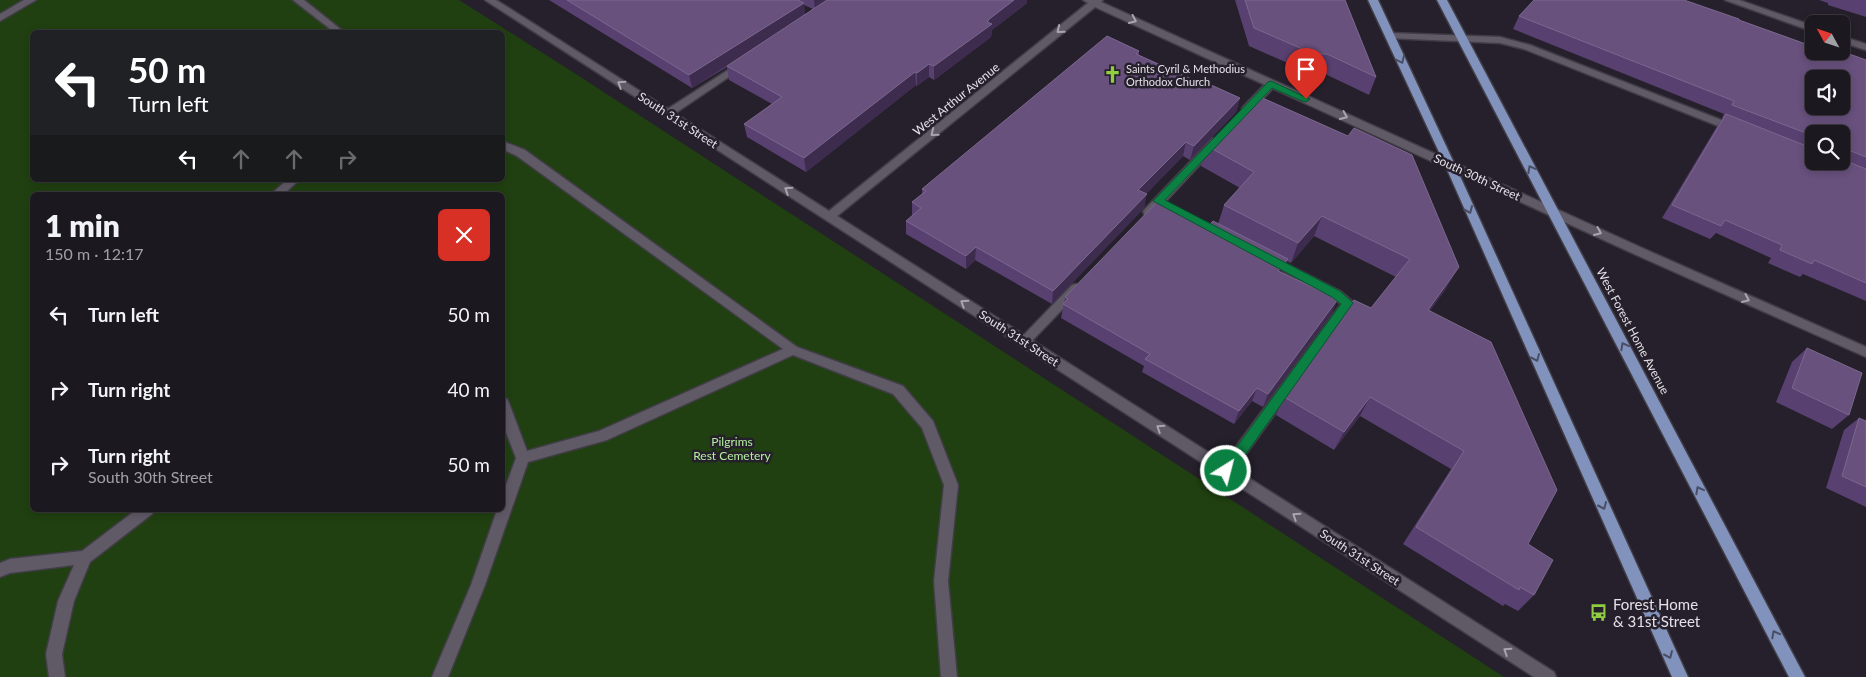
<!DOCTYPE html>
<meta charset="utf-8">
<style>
body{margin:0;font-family:Lato,sans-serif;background:#29252d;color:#f1f3f6;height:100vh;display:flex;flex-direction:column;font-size:19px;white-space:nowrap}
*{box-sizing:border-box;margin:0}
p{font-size:16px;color:#a0a0a5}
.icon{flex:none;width:28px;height:28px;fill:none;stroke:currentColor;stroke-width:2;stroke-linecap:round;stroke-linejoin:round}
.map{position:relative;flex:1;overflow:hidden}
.sheet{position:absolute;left:30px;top:192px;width:475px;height:320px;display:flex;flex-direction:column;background:#1c1820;border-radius:8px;box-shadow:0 2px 8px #0003,0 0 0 1px #3a373e}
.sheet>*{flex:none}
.guide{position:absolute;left:30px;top:30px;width:475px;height:152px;border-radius:8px;box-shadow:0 2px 8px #0003,0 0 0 1px #3a373e;background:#202124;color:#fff;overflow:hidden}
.needle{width:32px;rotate:310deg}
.fabs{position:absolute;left:1805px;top:15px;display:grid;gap:10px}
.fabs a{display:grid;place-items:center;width:45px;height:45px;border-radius:8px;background:#1c1820;box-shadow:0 2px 8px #0003,0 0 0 1px #3a373e;font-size:25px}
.pin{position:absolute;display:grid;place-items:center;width:42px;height:42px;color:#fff;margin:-51px -21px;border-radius:50% 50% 50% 0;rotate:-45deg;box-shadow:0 0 5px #0007}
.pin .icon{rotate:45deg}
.me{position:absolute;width:55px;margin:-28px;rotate:36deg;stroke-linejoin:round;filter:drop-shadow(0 0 4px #0008)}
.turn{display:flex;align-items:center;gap:18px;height:105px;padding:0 15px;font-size:22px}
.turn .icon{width:65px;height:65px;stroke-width:2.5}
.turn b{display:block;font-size:35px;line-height:42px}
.lanes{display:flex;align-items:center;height:48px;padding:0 15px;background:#0003;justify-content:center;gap:25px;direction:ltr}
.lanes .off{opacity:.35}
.round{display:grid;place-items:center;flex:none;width:52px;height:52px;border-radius:8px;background:#29252d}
.overview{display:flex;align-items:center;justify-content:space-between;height:85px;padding:0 15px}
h1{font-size:30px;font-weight:800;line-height:38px}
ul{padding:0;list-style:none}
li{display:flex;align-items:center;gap:15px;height:75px;padding:0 15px}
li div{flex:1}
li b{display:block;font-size:19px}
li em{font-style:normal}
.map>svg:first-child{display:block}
.green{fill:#204011;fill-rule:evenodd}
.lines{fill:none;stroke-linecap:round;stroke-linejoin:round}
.service-casing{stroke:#413d46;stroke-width:3}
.minor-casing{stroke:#413d46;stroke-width:3}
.primary-casing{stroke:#413d46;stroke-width:3}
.service{fill:#605a67;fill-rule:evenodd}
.minor{fill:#605a67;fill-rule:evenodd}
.primary{fill:#8192bc;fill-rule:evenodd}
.wall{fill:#584070;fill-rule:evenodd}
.shaded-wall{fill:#3e2c4f}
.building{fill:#68517d;stroke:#7b688e;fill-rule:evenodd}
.oneway{stroke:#a9a4ae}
.oneway2{stroke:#4a4e65}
.route{fill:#0b8043;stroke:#07532c}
.labels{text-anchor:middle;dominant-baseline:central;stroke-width:5;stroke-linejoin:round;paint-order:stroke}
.far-poi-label{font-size:11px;fill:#e4e1e8;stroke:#25202b;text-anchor:start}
.street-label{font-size:12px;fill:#e4e1e8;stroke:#25202b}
.park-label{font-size:12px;fill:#b4ed9e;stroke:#25202b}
.near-poi-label{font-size:15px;fill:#e4e1e8;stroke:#25202b;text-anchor:start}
</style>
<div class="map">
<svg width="1866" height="677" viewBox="0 0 1866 677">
<rect width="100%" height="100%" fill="#25202b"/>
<path class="green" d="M0,0H459L579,76L1504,677H0ZM32,32H502V180H32ZM32,195H502V510H32Z"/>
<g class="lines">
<defs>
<g id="service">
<polygon points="24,0 36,0 0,21 0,14"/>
<polygon points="293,0 304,0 344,32 334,32"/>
<polygon points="1390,33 1500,37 1530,45 1739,127 1740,129 1735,132 1731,131 1524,49 1500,43 1387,38 1385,36"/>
<polygon points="742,61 747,64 745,66 671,116 663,116 662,114 663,112"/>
<polygon points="1271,81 1276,84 1275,86 1251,111 1243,111 1242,109 1243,107 1267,82"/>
<polygon points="1216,138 1220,139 1221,141 1220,143 1153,215 1145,215 1143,212 1145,209 1212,139"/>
<polygon points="502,141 525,150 797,347 903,386 933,421 958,485 948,581 957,677 941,677 934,581 944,485 922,428 893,394 793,355 607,440 528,462 485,585 448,677 432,677 471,585 497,510 502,510 502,496 516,458 502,422 502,398 507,399 509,403 527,451 599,431 783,349 517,156 502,149"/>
<polygon points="287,180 299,180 283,195 270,195"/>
<polygon points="1271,256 1340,291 1354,303 1231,475 1226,477 1221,475 1219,471 1221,467 1341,304 1332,297 1267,263 1265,260 1267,257"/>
<polygon points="1076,284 1082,288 1080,291 1028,345 1020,345 1018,342 1020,339 1072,285"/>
<polygon points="136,510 154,510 152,514 90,562 74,601 62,654 65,677 49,677 46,654 58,601 74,565 10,573 0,577 0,563 10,559 82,551"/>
</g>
<g id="minor">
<polygon points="485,0 496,0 829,211 1088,3 1083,0 1103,0 1101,2 1651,252 1866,347 1866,357 1643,258 1095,7 837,216 1554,672 1556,677 1534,677"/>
<polygon points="1725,0 1739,0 1814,26 1814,32"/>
<polygon points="1841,36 1866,44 1866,50 1841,42"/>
</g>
<g id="primary">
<polygon points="1368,0 1378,0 1455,165 1688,677 1672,677 1445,165"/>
<polygon points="1437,0 1447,0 1805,677 1789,677"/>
</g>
</defs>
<use href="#service" class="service-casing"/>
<use href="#minor" class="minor-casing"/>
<use href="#primary" class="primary-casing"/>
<use href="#service" class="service"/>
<use href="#minor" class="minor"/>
<use href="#primary" class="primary"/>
</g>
<g class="wall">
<path d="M549,0H1027V3L992,30L991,37L934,80L929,77L917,86L916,85L806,172L747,137L744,124L772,104L729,80L727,67L692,88ZM804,5L813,9L805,15Z"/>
<polygon points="1235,0 1345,0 1376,77 1369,95 1321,72 1308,72 1249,46"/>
<polygon points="1819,0 1866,0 1866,17 1828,5 1828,3"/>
<path d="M1519,16L1739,20L1832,53L1834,51H1841L1866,60V301L1803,274L1800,277L1768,263L1771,258L1716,233L1710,239L1662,218L1716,128L1723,118H1722L1724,114L1513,29ZM1814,134H1841V161H1814Z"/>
<polygon points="1139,51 1139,55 1196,81 1240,98 1236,112 1190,160 1183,156 1146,194 1144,208 1052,304 975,260 966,269 906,234 906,221 912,216 912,202 922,194 922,189"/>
<polygon points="1254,97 1447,287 1430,311 1528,544 1534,595 1518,611 1505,604 1503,606 1403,544 1451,469 1360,416 1334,450 1276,415 1284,397 1371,308 1396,277 1314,236 1291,263 1287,261 1282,273 1332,313 1263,407 1252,401 1234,424 1142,372 1144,366 1061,318 1065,297 1209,225 1218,224 1224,205 1240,188 1201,166 1207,146"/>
<polygon points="1807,348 1849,415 1832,429 1776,402 1792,362"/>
<polygon points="1859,418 1866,421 1866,507 1826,488 1844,430"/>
</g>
<g class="shaded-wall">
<polygon points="814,0 830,0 815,10"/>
<polygon points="1014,0 1027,0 1027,3 992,30 991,37 934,80 934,66 988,20"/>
<polygon points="804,3 805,16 692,88 689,75"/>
<polygon points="929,64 929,77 917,86 917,73"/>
<polygon points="915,72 916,85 806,172 804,158"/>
<polygon points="1240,98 1236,112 1190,160 1194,146"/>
<polygon points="1186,142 1183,156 1136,204 1138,190"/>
<polygon points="1147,194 1144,208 1052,304 1053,291"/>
<polygon points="1322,216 1314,236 1291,263 1298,243"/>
<polygon points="976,247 975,260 966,269 966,256"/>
<polygon points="1288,259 1282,273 1278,271"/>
<polygon points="1459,267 1447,287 1417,329 1428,310"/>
<polygon points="1338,299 1332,313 1263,407 1268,394"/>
<polygon points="1257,388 1252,401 1234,424 1239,411"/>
<polygon points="1370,397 1360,416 1334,450 1344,432"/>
</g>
<g class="building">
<polygon points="567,0 798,0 804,3 689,75"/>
<polygon points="827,0 1014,0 988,20 989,20 987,22 992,24 934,66 929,64 917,73 915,72 804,158 744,124 782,97 727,66"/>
<polygon points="1245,0 1345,0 1376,77 1327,54 1314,54 1254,28"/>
<path d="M1534,0H1684L1739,19V20L1814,47V51H1826L1833,54L1835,51H1841L1866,60V157L1841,147V134H1814V136L1732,105L1734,101L1519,16ZM1814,79H1841V106H1814Z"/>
<polygon points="1107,36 1139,51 1136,54 1196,81 1198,79 1240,98 1194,146 1186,142 1138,190 1147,194 1053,291 976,247 966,256 906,221 921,208 912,202 926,191 922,189"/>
<polygon points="1258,96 1348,136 1354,128 1412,155 1459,267 1428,310 1491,342 1557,490 1528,544 1553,560 1534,595 1520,587 1519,590 1416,527 1464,451 1370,397 1344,432 1284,397 1354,300 1371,308 1410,259 1322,216 1298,243 1224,205 1254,172 1207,146 1254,97"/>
<polygon points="1726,114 1814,149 1814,161 1841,161 1841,159 1866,169 1866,283 1814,260 1812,264 1780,250 1782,245 1725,220 1721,226 1672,205"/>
<polygon points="1159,200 1209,225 1213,221 1288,259 1278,271 1338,299 1268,394 1257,388 1239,411 1145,359 1150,354 1063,304 1068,299 1065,297"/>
<polygon points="1807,348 1862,373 1849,415 1792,388"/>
<polygon points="1859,418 1866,421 1866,487 1842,476"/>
</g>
<defs><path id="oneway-chevron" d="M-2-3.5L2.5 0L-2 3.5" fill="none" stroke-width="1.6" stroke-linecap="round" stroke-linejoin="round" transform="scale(1.25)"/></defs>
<g class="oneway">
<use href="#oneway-chevron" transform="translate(1133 20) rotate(25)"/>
<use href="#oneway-chevron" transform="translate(1060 30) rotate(141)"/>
<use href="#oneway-chevron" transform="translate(621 84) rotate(-147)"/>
<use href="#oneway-chevron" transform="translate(1344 116) rotate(24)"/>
<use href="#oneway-chevron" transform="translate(934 133) rotate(141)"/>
<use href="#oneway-chevron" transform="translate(788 190) rotate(-147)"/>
<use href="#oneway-chevron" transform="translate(1598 232) rotate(24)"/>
<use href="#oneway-chevron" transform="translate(1746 299) rotate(24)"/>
<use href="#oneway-chevron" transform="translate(964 303) rotate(-147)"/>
<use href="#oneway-chevron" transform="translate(1160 428) rotate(-147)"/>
<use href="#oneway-chevron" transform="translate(1296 516) rotate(-147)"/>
<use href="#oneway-chevron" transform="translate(1507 651) rotate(-147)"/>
</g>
<g class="oneway2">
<use href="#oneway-chevron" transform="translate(1401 60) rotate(65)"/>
<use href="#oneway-chevron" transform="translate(1531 169) rotate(-118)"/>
<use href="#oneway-chevron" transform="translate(1469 210) rotate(66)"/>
<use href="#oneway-chevron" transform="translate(1624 346) rotate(-118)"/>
<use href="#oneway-chevron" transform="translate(1536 358) rotate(66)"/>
<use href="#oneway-chevron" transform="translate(1699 490) rotate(-118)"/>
<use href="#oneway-chevron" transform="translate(1603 506) rotate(66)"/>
<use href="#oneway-chevron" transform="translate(1775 634) rotate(-118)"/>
<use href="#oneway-chevron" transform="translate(1669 655) rotate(66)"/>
</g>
<polygon class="route" points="1271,81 1310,99 1306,102 1302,101 1272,88 1165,200 1340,291 1353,303 1231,475 1226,476 1222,475 1220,471 1222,467 1341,304 1332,297 1153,201 1268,82"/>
<defs>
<symbol id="church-bare" viewBox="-9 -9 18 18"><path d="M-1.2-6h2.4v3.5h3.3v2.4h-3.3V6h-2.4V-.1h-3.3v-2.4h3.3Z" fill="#91cd40" stroke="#25202b" stroke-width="2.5" paint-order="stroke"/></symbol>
<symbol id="bus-bare" viewBox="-9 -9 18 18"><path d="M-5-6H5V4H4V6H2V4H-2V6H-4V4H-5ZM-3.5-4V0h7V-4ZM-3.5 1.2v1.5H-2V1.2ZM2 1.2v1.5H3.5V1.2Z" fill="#91cd40" stroke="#25202b" stroke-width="2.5" paint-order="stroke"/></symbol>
</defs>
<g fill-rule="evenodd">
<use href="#church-bare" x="1100" y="62" width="25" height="25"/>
<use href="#bus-bare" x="1586" y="600" width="25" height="25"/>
</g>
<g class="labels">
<g class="far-poi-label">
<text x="1126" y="68">Saints Cyril &amp; Methodius<tspan x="1126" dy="13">Orthodox Church</tspan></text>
</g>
<g class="street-label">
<text transform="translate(956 99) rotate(-39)">West Arthur Avenue</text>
<text transform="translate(678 120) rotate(33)">South 31st Street</text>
<text transform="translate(1477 177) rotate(25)">South 30th Street</text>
<text transform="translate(1633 331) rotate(62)">West Forest Home Avenue</text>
<text transform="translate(1019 338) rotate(33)">South 31st Street</text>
<text transform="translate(1360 557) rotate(33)">South 31st Street</text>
</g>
<g class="park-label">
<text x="732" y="441">Pilgrims<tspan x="732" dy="14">Rest Cemetery</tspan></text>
</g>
<g class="near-poi-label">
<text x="1613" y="604">Forest Home<tspan x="1613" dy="17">&amp; 31st Street</tspan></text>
</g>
</g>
</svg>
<div class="fabs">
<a><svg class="needle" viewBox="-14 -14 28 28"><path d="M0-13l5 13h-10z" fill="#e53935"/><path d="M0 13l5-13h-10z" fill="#a0a0a5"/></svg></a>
<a><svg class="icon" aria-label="sound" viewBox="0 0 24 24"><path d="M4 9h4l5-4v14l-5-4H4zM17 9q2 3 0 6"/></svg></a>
<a><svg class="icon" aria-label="search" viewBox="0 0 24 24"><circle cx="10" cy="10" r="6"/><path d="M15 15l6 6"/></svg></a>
</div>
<div class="pin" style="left:1306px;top:99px;background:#d93025"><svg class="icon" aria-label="arrive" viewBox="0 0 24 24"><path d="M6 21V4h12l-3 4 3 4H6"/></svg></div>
<svg class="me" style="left:1226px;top:471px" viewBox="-20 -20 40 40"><circle r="17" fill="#0b8043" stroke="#fff" stroke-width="3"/><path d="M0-11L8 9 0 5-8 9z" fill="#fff"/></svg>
<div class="guide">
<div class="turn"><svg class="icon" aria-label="left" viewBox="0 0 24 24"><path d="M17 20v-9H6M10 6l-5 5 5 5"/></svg><div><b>50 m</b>Turn left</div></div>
<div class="lanes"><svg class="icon" aria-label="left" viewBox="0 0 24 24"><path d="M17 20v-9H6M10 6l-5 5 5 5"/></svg><svg class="icon off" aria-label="ahead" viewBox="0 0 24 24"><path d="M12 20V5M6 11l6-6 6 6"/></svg><svg class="icon off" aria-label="ahead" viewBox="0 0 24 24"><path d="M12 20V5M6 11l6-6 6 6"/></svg><svg class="icon off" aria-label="right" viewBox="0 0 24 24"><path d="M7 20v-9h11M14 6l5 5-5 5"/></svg></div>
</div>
<section class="sheet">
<div class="overview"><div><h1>1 min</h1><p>150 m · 12:17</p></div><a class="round" style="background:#d93025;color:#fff"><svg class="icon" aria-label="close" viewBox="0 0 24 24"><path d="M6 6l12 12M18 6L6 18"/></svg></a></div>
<ul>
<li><svg class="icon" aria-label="left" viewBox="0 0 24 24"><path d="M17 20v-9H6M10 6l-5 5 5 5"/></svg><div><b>Turn left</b></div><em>50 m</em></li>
<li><svg class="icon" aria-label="right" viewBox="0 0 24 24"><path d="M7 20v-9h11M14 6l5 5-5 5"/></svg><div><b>Turn right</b></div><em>40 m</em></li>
<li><svg class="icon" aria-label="right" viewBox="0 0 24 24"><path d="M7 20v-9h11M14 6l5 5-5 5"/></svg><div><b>Turn right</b><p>South 30th Street</p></div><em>50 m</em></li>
</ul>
</section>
</div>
